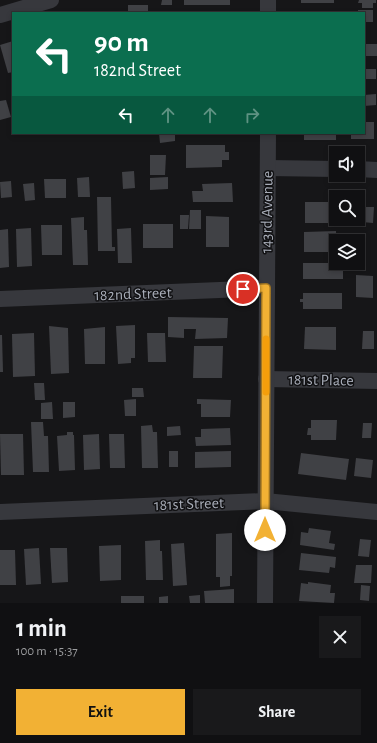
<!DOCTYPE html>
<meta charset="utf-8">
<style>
body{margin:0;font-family:"Alegreya Sans",sans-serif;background:#19191b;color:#f1f3f6;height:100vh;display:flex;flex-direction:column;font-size:15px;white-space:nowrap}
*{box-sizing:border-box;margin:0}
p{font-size:13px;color:#9c9d9f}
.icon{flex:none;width:22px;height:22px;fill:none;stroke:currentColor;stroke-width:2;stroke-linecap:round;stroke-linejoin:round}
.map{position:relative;height:603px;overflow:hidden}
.sheet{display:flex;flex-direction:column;background:#101012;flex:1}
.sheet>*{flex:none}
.banner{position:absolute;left:12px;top:12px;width:353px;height:122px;border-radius:0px;box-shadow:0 2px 6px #0003,0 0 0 1px #303032;background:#0b6e4f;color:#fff;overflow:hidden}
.controls{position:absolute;left:329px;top:146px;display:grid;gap:8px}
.controls a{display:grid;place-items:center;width:36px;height:36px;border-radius:0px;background:#101012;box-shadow:0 2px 6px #0003,0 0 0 1px #303032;font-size:20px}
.pin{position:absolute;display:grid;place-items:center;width:34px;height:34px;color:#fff;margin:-17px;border:2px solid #fff;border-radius:50%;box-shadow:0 1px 4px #0007}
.me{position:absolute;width:44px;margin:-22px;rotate:0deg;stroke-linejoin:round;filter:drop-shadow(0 0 3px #0008)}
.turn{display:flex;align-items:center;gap:14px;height:84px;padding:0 16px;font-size:18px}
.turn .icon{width:52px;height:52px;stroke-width:2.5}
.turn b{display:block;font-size:28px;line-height:34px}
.lanes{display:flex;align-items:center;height:38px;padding:0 16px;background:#0003;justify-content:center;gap:20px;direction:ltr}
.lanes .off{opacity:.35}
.round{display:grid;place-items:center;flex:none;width:42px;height:42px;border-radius:0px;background:#19191b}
.summary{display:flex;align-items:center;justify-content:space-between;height:68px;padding:0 16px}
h1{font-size:24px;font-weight:700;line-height:30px}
.primary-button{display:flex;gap:8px;margin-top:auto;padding:8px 16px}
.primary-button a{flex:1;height:46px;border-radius:0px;background:#f2b134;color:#111;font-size:16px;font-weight:700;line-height:46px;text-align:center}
.primary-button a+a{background:#19191b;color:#f1f3f6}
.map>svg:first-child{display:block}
.building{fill:#404145}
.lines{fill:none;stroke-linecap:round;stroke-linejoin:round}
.street{stroke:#37383d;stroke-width:16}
.route-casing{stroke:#9d7322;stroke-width:10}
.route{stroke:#f2b134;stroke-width:7}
.slow{stroke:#f59e0b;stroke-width:7}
.labels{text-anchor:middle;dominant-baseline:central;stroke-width:3;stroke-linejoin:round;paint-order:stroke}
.street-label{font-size:16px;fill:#a8adb8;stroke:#111113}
</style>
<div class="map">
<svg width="377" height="603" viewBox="0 0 377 603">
<rect width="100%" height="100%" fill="#161618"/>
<g class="building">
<polygon points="162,0 172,0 172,5 161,5"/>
<rect x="184" y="0" width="46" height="5"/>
<rect x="301" y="0" width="33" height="3"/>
<polygon points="359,0 376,0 376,3 373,3 373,8 362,8 362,3 358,3"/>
<polygon points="128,5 148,5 148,11 160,11 160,13 128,13"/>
<polygon points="358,10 373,10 373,22 364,22 364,13 358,13"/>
<polygon points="13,41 13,72 8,73 0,45"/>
<rect x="364" y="44" width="13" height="12"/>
<rect x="364" y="69" width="12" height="10"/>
<polygon points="376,94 376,105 364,106 364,95"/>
<polygon points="6,100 11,117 0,120 0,101"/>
<polygon points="365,122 374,122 374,139 351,139 351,133 364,133"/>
<polygon points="159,133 175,133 175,141 160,143"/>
<rect x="186" y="133" width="37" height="2"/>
<polygon points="304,133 341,133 341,135 336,135 336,140 304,140"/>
<polygon points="186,145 225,145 225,152 229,152 229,160 222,160 222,167 186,168"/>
<polygon points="150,155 166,155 165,175 150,175"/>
<polygon points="134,171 135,188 123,189 122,172"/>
<polygon points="89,177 90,197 78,197 77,178"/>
<polygon points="168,177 168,189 150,190 150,178"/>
<polygon points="44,179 66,179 66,198 45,198"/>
<polygon points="11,181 12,197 1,198 0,182"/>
<polygon points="34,183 35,200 25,201 23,184"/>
<polygon points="232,183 233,202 193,202 192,191 203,191 202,184"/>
<polygon points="97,197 111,197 112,247 115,247 115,251 98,251"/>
<polygon points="305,202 336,202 337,223 305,223"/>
<polygon points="363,207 374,207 373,223 362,222"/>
<polygon points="190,210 201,210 201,229 189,229"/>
<polygon points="180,215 189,215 188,229 180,229"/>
<polygon points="206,216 229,217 229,247 206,247"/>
<polygon points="84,217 84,230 87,230 88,265 73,265 71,218"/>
<rect x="143" y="224" width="30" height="24"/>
<polygon points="41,225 62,225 62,255 42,255"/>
<polygon points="31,228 32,266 17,267 16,229"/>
<polygon points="131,228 132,263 118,263 117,229"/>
<polygon points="8,229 9,267 0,268 0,230"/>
<polygon points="336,231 336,252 304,252 304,232"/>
<rect x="303" y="263" width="40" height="16"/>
<polygon points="356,275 373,276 373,298 356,297"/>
<polygon points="303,293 342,293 342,309 303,309 303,302 300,302 300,299 303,299"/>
<polygon points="168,317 228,318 227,338 195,339 196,329 184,329 184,338 168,337"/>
<polygon points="135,325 135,358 131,358 131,363 118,364 116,326"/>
<polygon points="49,326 68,328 69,373 51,374"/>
<polygon points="105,327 105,364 85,364 84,329"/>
<polygon points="305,327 336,327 336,350 304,349"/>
<polygon points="363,331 374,331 374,349 362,349"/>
<polygon points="34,333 35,376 13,377 12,334"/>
<polygon points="147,333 165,333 166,362 148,362"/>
<polygon points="0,335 2,335 3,372 0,372"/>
<polygon points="194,346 223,346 222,378 193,378"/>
<polygon points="34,383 44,383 45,400 35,400"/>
<polygon points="132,388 143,388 144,397 132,397"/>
<polygon points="136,399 136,416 125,416 124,400"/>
<polygon points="197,399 231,400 230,417 201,417 201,404 197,404"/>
<polygon points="52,402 53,419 41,419 41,403"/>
<polygon points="63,402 75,402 75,417 63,418"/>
<polygon points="311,420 337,420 336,440 311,440 311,435 307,435 308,428 311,428"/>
<polygon points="31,422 43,422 44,436 48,436 49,472 33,472"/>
<polygon points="363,423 372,423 371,438 362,438"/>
<polygon points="152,425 153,432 157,432 158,468 142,468 141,426"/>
<polygon points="180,426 181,435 167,436 167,427"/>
<polygon points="230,428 231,445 196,446 195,437 201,437 201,429"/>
<polygon points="67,432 73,432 73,435 74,435 75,470 59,471 57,436 67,435"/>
<polygon points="0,434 23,434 24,475 1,475"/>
<polygon points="99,434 100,469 84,470 83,435"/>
<polygon points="109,434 124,434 125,468 110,468"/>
<rect x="169" y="451" width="9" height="16"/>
<polygon points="231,451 231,467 195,468 195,452"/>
<polygon points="301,453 349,459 346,480 298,474"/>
<polygon points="356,458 373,460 371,478 354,476"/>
<polygon points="309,528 331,531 329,543 335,544 334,550 300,545 301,532 308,533"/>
<polygon points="232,533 232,576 230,576 230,586 220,587 220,577 216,577 216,534"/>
<polygon points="360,539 371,540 369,557 358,556"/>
<polygon points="160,540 160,551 162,551 163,580 146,580 145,541"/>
<polygon points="184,543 187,585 173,586 171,544"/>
<polygon points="121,545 121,580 100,581 99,546"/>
<polygon points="39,548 41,584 26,585 24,549"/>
<polygon points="50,548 67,548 68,582 52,583"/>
<polygon points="0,550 15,550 16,585 0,585"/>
<polygon points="301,553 336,557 335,568 330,567 329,573 299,570"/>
<polygon points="356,565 372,565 371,583 354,583"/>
<polygon points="308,582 331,585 330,593 335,593 334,603 299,601 301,583 308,584"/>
<polygon points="361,585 370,586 369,601 360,600"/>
<polygon points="234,589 234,603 205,603 204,591"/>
<polygon points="200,595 200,603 190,603 189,596"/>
<rect x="121" y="596" width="23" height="7"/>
<polygon points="168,596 168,603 159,603 159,597"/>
</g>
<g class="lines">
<g class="street">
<polyline points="268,13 268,0"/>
<polyline points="0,15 51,0"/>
<polyline points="268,168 336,169"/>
<polyline points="358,169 377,170"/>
<polyline points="0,299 266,288"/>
<polyline points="266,379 377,381"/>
<polyline points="0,512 265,501 377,512"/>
<polyline points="265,603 268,133"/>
</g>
</g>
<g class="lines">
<defs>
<polyline id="route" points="243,289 266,288 265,530"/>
</defs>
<use href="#route" class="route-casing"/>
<use href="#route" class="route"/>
<polyline class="slow" points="266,392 266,339"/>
</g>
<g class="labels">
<g class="street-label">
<text transform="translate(267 212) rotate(-89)">143rd Avenue</text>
<text transform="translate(133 294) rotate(-2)">182nd Street</text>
<text transform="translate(321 380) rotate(1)">181st Place</text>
<text transform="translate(189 504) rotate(-2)">181st Street</text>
</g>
</g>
</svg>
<div class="controls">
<a><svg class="icon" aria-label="sound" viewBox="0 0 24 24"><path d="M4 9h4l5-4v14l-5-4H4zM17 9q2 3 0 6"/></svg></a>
<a><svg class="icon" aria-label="search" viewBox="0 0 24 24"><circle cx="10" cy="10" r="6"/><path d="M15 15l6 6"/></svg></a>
<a><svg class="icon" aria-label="layers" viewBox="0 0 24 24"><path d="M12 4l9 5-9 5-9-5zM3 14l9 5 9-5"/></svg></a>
</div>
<div class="pin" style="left:243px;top:289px;background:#d93025"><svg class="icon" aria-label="arrive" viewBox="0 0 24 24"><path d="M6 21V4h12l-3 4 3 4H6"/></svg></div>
<svg class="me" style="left:265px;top:530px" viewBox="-20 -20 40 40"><circle r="19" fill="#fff"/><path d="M0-13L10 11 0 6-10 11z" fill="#f2b134"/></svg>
<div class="banner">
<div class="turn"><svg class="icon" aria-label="left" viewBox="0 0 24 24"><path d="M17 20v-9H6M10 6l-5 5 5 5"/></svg><div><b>90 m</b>182nd Street</div></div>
<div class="lanes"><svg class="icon" aria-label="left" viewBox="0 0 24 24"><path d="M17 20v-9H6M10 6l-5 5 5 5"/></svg><svg class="icon off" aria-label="ahead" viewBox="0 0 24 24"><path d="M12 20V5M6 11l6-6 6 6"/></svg><svg class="icon off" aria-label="ahead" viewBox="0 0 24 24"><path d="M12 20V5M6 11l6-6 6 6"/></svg><svg class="icon off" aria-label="right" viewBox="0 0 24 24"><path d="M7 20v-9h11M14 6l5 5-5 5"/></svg></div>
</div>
</div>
<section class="sheet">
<div class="summary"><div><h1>1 min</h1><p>100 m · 15:37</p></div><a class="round"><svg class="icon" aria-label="close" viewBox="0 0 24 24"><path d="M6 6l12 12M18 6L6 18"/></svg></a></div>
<div class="primary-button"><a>Exit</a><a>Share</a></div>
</section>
